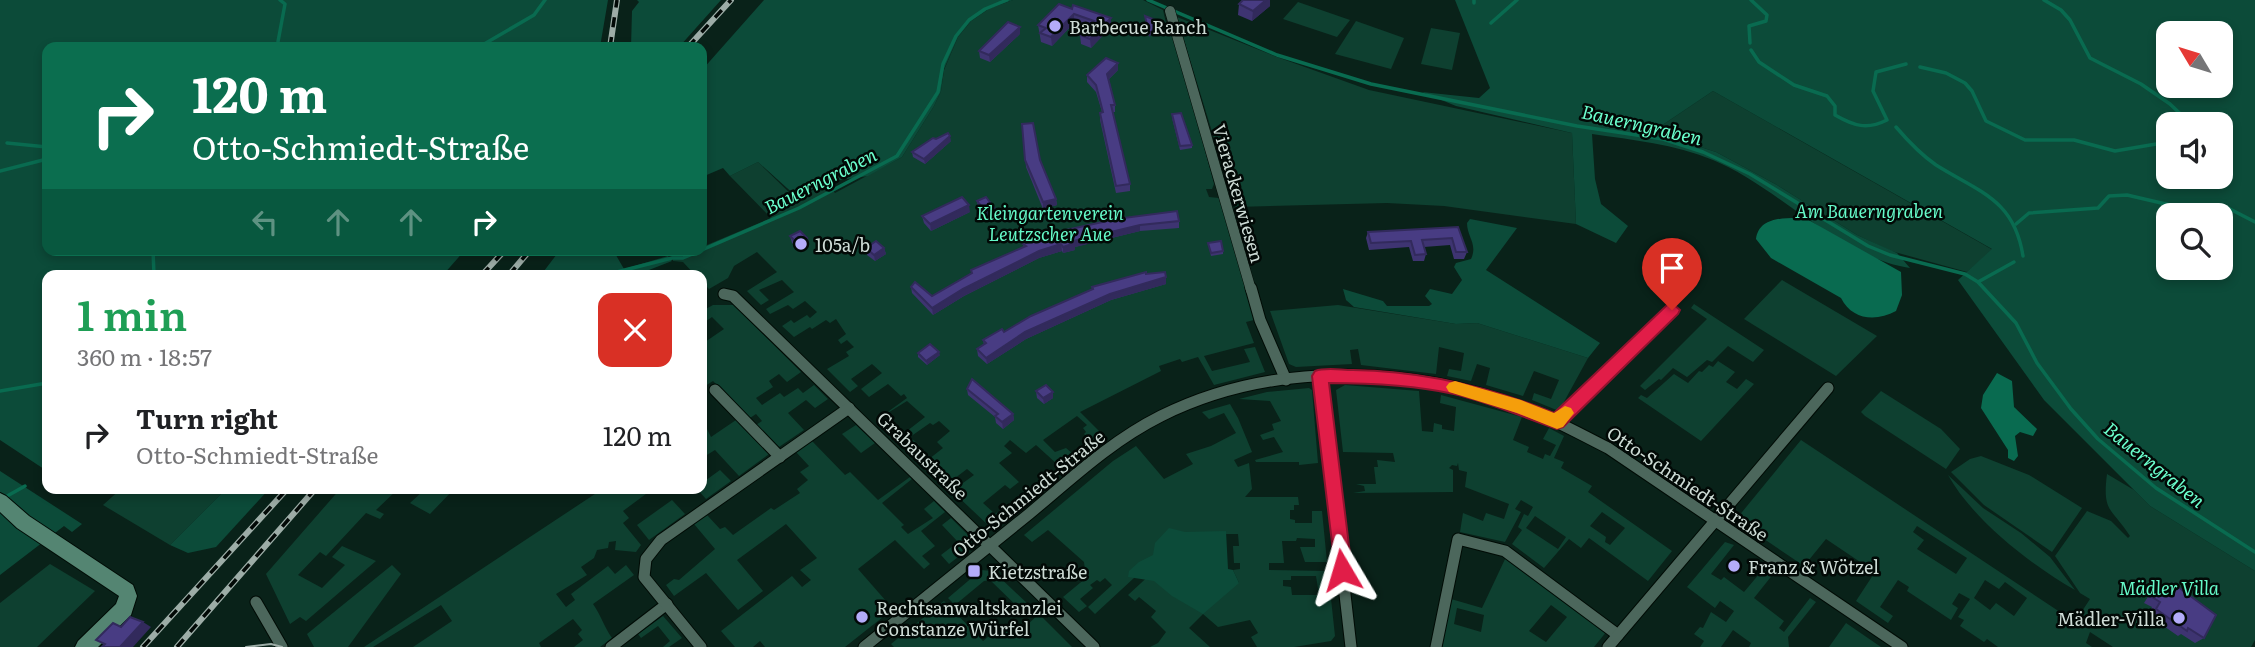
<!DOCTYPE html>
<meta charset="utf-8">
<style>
body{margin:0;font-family:Literata,serif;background:#f2f2f2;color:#202124;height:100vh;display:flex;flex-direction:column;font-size:26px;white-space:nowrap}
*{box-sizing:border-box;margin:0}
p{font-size:23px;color:#757577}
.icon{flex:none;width:38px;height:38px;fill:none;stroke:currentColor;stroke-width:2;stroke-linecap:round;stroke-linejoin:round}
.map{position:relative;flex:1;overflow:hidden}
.sheet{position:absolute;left:42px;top:270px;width:665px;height:224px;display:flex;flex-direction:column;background:#fff;border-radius:14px;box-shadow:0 4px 10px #0003}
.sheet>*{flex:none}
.guide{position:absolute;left:42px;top:42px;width:665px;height:214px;border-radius:14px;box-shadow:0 4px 10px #0003;background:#0b6e4f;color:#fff;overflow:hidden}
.needle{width:46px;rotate:308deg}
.controls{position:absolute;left:2156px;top:21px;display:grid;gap:14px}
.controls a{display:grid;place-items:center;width:77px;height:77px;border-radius:14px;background:#fff;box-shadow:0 4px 10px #0003;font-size:35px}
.pin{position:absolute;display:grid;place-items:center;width:60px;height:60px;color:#fff;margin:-72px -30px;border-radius:50% 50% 50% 0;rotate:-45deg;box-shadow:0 0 7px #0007}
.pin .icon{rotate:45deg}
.me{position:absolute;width:77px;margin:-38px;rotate:353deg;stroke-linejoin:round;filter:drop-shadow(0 0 5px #0008)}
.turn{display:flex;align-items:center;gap:24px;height:147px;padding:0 35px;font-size:32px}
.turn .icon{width:91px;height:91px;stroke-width:2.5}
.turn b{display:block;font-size:49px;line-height:60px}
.lanes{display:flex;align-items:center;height:66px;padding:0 35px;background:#0003;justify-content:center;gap:35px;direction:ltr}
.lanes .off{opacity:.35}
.round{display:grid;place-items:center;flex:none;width:74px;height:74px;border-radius:14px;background:#f2f2f2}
.overview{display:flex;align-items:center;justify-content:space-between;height:119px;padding:0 35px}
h1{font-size:42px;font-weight:600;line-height:52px;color:#1e9e55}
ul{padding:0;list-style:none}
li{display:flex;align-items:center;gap:21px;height:91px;padding:0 35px}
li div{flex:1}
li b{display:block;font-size:26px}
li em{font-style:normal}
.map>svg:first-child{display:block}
.green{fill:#0e4030;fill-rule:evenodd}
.forest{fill:#0c4b39;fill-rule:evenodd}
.water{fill:#096b50}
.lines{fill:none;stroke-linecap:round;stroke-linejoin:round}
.stream{stroke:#096b50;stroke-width:3.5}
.street-far1-casing{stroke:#000b05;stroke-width:11}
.street-casing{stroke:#000b05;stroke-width:13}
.secondary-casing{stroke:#000b05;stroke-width:2}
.street-far1{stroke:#4c675c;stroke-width:10}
.street{stroke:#4c675c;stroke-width:11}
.secondary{fill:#548572;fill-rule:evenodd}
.tram{stroke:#9dada7;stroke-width:2}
.rail-casing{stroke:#9dada7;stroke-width:6}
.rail{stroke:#020906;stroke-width:3.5;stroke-dasharray:10;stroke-linecap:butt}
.wall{fill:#3e3471}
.shaded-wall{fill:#322a5c}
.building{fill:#483c83;stroke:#322a5c;stroke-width:2}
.route{fill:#e11d48;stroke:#92132f;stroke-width:2}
.slow{fill:#f59e0b}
.poi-dot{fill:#b4acf9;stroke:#020906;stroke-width:2.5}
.labels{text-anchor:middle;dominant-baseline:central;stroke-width:5;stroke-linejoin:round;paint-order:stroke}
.poi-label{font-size:18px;fill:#cddbd5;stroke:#020906;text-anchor:start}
.street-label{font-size:18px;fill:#cddbd5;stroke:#020906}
.park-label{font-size:18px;font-style:italic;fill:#65f9c8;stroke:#020906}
.water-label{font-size:19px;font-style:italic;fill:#6afecc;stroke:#020906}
</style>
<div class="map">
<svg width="2255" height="647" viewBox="0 0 2255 647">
<rect width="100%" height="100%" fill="#092219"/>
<g class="green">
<polygon points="1013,0 1143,0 1163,10 1166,23 1172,27 1214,184 1212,189 1206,189 1209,197 1219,198 1258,319 1246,322 1254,343 1204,356 1212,371 1250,362 1244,349 1255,347 1265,372 1214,385 1198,357 1182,362 1180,359 1159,366 1161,371 1080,412 1106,438 1096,445 1084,434 1086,432 1083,428 1087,425 1077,416 1043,440 1055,452 1066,448 1079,459 1071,466 1063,459 1057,464 1036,445 1026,453 1010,440 1004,446 1012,453 999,463 1019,482 1010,489 1005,485 983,503 995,514 1006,505 1014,512 997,525 989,526 952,491 974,475 967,469 946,485 924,463 943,448 937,442 950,431 939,421 933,425 930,423 910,437 919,445 911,451 898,438 925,417 907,401 878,419 907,398 904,394 901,396 888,384 869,397 861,389 882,373 872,364 851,379 858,386 850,392 827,369 849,356 846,352 854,347 847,340 841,344 838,340 846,334 836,319 830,323 826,320 812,329 810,327 794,337 782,326 791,320 794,323 807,315 810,318 817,312 805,301 793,309 788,305 770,314 766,309 794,292 782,280 759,290 769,300 761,305 747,291 777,272 757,252 734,266 728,278 709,289 702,282 702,275 695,275 683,262 673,261 672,256 702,250 702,247 771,218 730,176 758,162 796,199 826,183 835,193 902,157 934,106 941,91 944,70 958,37 971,21 990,8"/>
<polygon points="1298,2 1350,20 1337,37 1283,19"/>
<polygon points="1177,17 1277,57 1369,90 1572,133 1576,224 1444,206 1387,203 1235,207"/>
<polygon points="1356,21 1404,38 1391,69 1335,54"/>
<polygon points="1431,28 1460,33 1452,70 1421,64"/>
<polygon points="1713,91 1993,250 1967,272 1891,251 1857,235 1777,185 1716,152 1663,135 1655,130"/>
<polygon points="1782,280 1877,336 1836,376 1744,319"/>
<polygon points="1694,304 1764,350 1753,362 1728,346 1712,362 1707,360 1687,377 1673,368 1661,380 1659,379 1645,390 1640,386 1707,319 1691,308"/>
<polygon points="713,305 734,305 801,372 787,382 779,374 769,381 773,387 756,398 762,405 780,393 784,397 798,388 803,393 814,385 828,399 815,408 806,400 788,413 804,430 779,447 756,425 762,421 756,414 750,418 713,381 702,388 702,339 705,342 724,329 712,317 702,324 702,311"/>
<polygon points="1338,305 1456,324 1477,323 1588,358 1559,411 1532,400 1534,393 1551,399 1559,380 1534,371 1523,396 1486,385 1490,368 1477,364 1471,381 1447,376 1449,369 1461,371 1464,353 1439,347 1436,374 1361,365 1358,349 1350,350 1352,364 1296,367 1289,364 1270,311"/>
<polygon points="1718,361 1735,372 1726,382 1737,389 1746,379 1754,384 1701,441 1638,398 1641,395 1647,398 1674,374 1688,383 1699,371 1702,372 1709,365 1713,367"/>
<path d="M1345,385L1419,391L1422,431L1433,432L1434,423L1442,425V429L1454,431L1456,407L1440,403L1441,395L1522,417L1513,440L1529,447L1527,452L1543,459L1545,454L1550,456L1556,445L1543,439L1549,428L1564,436L1554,458L1564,462L1561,468L1592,486L1588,492L1672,551L1648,581L1589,538L1581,548L1569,539L1544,568L1512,544L1522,530L1518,527L1524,514L1528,516L1533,507L1521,500L1515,509L1521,512L1505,542L1460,532L1463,513L1483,521L1486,513L1504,519L1509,504L1465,487L1467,472L1459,470L1458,463L1457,466L1452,465L1449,468L1453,470V492L1353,493L1365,491L1364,486L1356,484H1376L1374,467H1378L1377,460L1395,462L1393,453L1343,452L1336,390ZM1602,512L1625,528L1610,545L1605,542L1606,537L1590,526ZM1535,516L1566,537L1558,549L1526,528Z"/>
<polygon points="1309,388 1312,390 1318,463 1299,465 1299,462 1256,462 1255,460 1283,452 1274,437 1263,440 1260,435 1274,430 1272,424 1281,421 1270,401 1239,399 1267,392"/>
<polygon points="1881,391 1941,429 1960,449 1946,469 1865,416 1861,412"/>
<path d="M1230,404L1238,418L1252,452L1234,460L1238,467L1249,463L1252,489L1245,497H1298L1299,505H1294V510H1290V519L1295,520V523H1312V511H1322L1327,562H1305L1300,547H1315V539L1297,538L1296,541H1282L1284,563H1269V570L1328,571L1335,636L1331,641L1294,647H1257L1251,637L1258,633L1250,620L1218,627L1203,614L1189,628L1210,647H1150L1158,643L1166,632L1151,617L1156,611L1139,597L1135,601L1128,595L1154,571L1239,583L1233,570L1240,569V563H1234L1233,546H1239L1238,534H1226V531L1161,553L1095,614L1088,607L1112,585L1105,578L1100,582L1097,580L1090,585L1093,588L1080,599L1087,606L1079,612L1063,597L1086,578L1084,562L1048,530L1032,542L1024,535L1113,461L1136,446L1164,479L1193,464L1186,454L1211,446L1236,433L1224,413L1209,419L1202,412ZM1291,576H1316L1319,595H1292L1291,587L1283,586V580H1291Z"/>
<polygon points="736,420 769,454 739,476 715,450 702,458 702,430 707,429 711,437"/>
<polygon points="856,425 875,443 861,453 842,434"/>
<path d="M1801,440L2075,622L2090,599L2080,593L2055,556L2087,511L2111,521L2128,538L2130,536C2112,508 2102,513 2107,474L2134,490L2150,506L2255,571V640L2251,647H2113L2090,632L2086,643L2092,647H1998L1987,639L1984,642L1960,626L1964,620L1958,617L1970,599L1959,593L1952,604L1958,608L1951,620L1907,591L1909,587L1898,580L1880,607L1893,616L1888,623L1856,601L1875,572L1826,539L1804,566L1739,522L1738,517ZM1917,526L1967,558L1956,574L1917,549L1924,540L1913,532ZM1985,580L1999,589L2005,582L2027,598L2014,616L1996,603L1990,610L1974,598Z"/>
<polygon points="812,441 845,475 850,472 878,500 910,477 912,479 882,503 904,525 901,527 908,534 933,518 924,509 934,501 945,512 921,531 935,546 922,556 930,564 924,569 895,540 858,569 893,609 845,647 765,647 760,641 753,647 735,647 721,631 792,576 802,587 811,580 800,570 817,558 786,524 737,560 763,591 738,610 706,573 674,596 666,585 674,579 679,580 715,549 694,524 707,515 720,529 725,527 733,535 771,508 774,510 800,493 797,489 808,480 800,472 809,466 796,452"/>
<polygon points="1981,456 2029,475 2082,508 2052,552 1984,505 1951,472 1970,459"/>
<polygon points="720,470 731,481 706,499 696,488 702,488 702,483"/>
<path d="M1948,475L1983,508L2021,533L2050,557L2075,590C2031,565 1973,520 1948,475Z"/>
<polygon points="122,488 227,488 170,545 103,505"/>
<polygon points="341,488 399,488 376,510 384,514 380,519 366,513 326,556 320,552 298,575 322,588 345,565 332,557 342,546 376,561 306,621 300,617 290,624 266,574"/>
<polygon points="416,488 455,488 430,514 410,503 422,492"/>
<path d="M604,488H654L623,511L629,518L623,523L641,545L636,552L615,550L616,541L609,542L608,548L597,550L594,558L581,567L587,575L556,594L566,607L575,600L571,594L608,566L615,574L626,565L634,575L593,604C601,615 604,627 612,638L600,647H574L583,640L578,634L582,630L573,619L539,643L541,647H413L452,621L441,605L373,647H364Z"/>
<polygon points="672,500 685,514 649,540 637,525"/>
<polygon points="951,518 972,539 971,547 949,564 941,555 958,542 942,525"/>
<polygon points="1725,542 1734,545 1711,574 1721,580 1724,577 1744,592 1765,567 1774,573 1754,598 1784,621 1779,628 1784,632 1810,598 1816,602 1788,637 1789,647 1749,647 1751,643 1733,630 1721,647 1700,647 1704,641 1694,634 1700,627 1703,628 1711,612 1726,622 1734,611 1720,601 1715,608 1687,587"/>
<path d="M1506,557L1607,631L1594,647H1442L1451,599L1482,608ZM1551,605L1567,617L1546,642L1529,631ZM1457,608L1484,615L1481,632L1454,624Z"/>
<polygon points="50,564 95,591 37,647 0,647 0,603"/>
<polygon points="392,565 401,574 348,647 314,647 307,634"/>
<polygon points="981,570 993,571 1030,606 1024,613 990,580 984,581 955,605 948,598"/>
<polygon points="944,601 983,641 1004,624 1016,635 1039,614 1072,647 894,647 891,644"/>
<polygon points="663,616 682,638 669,647 663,647 670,641 658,626 641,638 638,634"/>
<polygon points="1846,623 1881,647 1829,647"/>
</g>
<g class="forest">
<polygon points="0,0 608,0 600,47 47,47 47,250 465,250 443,275 47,275 47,471 0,440"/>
<polygon points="637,0 721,0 679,47 631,47 632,11 639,2"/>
<polygon points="764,0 1013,0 990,8 971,21 958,37 944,69 941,91 934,106 902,157 868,176 826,182 797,197 758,162 730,176 723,168 702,177 702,70"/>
<path d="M1455,0H2255V571L2150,506L2044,400L1958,280L1992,249L1713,91L1655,130L1663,135L1716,152L1777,185L1857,235L1897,253L1910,268C1840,258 1777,186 1713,160C1674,144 1633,140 1592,134L1595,179L1601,204L1628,226L1616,243L1576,224L1572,133L1456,106L1422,92L1479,98L1490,88ZM2168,33H2221V86H2168ZM2168,124H2221V177H2168ZM2168,215H2221V268H2168Z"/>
<path d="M1470,219L1517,228L1486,270L1600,343L1588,358L1477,323L1456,324L1354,307L1346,300L1343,289L1383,301L1387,306H1429L1432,304L1425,296L1430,289L1452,294L1462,280L1454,267L1456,263L1471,259C1478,244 1467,237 1467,223Z"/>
<polygon points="560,250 613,250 624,269 668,256 672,261 636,275 541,275"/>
<polygon points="0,471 82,524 72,532 64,526 0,575"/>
<polygon points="227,488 270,488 216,547 188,553 170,545"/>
<polygon points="1169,528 1185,532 1226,531 1228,569 1233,570 1239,583 1203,614 1172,596 1154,581 1128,577 1129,571 1139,562 1153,555 1155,543"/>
</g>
<g class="water">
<path d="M1805,218L1901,272L1902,295L1896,311C1876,322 1852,320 1841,298L1771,258L1756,239C1759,216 1786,218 1805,218Z"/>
<polygon points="1997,373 2012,381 2014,407 2037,429 2033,436 2020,432 2015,436 2018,456 2014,461 2008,458 2008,450 1981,408 1983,395"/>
</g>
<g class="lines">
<g class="stream">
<polyline points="1148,0 1277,55 1371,84 1577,126 1663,139 1703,152 1750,174 1868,246 1890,255 1965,274 1978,282 2016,323 2037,363 2071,409 2098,439 2156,488 2255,552"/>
<polyline points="1474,0 1474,3"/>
<polyline points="2044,0 2061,10 2070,20 2090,58 2141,84 2170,104 2191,124"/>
<polyline points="1491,23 1517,0"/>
<polyline points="1750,43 1749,26 1766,21 1767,15 1751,0"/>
<polyline points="277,47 285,4 280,0"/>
<polyline points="479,47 534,15 545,0"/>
<path d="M1751,50L1759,62L1794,85L1827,96L1835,106V115C1854,126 1867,130 1887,120L1873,91L1876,72L1906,64"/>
<polyline points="1920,67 1946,73 1965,83 1972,91 1986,121 2025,140 2074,140 2115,151 2168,142"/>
<path d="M1896,127C1908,141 1920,154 1936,165C1979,192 2014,199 2023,256"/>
<polyline points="7,143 47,147"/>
<polyline points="0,171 47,159"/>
<polyline points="2016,224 2029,213 2098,208 2109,196 2127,195 2200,212 2226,207 2255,222"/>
<polyline points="153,250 154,275"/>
<polyline points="605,275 672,258 683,258 799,208 897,156 938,92 943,64 956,36 969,20 985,9 1007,0"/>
<polyline points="1978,282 2014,262"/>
<polyline points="0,391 47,383"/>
<polyline points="0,500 25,486"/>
</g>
<defs>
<polyline id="street-far1" points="1170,11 1251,290"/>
<g id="street">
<polyline points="1251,288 1260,320 1286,380"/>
<polyline points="724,294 733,296 1094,647"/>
<polyline points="1320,376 1351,647"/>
<polyline points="715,390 780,457"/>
<polyline points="1557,422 1672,310"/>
<polyline points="256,602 282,647"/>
<polyline points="611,647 667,604"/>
<polyline points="701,647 644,577 646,559 661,540 849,408"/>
<path d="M864,647C919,602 974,559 1029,514C1071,479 1111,441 1161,416C1271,361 1408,365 1522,407C1552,418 1580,434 1608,448L1902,647"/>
<polyline points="1436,647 1458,539 1505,551 1618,635"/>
<polyline points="1608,647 1828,388"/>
</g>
<polygon id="secondary" points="0,493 6,496 29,516 133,585 137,596 131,615 98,647 75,647 78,641 116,604 119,596 17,528 0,512"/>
</defs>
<use href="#street-far1" class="street-far1-casing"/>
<use href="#street" class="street-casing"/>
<use href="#secondary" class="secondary-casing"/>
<use href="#street-far1" class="street-far1"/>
<use href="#street" class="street"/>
<use href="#secondary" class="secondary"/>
<polyline class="tram" points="246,647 271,644 282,647"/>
<defs>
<g id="rail">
<polyline points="610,47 617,0"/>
<polyline points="688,47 731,0"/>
<polyline points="482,275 505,250"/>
<polyline points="509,275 530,250"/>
<polyline points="143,647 288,488"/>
<polyline points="177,647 316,488"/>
</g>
</defs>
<use href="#rail" class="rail-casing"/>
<use href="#rail" class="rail"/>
</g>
<g class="wall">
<polygon points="1243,0 1270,0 1270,6 1252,21 1238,15 1239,4"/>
<polygon points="1059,4 1111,27 1091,48 1081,44 1080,35 1087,28 1074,23 1052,46 1041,42 1038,25"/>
<polygon points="1020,34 990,62 980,58 979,51"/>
<polygon points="1118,70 1109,79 1115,105 1115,112 1113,112 1130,184 1130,191 1116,193 1100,120 1100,113 1102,112 1096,92 1087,82 1087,75"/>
<polygon points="1172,114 1192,145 1192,148 1180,150 1172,118"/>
<polygon points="1022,124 1040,160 1056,199 1057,205 1043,209 1026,167"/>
<polygon points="936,139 951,141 925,164 913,157 912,152"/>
<polygon points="977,201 995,209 996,216 988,220 978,208"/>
<polygon points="970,212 931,231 924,223 922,216"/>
<polygon points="1179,221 1179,228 1140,231 1075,247 1075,250 1063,253 1062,251 1039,258 964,296 933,315 912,293 911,287 932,296 971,273 971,270 1024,247 1023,244 1057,232"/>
<polygon points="1458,227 1467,252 1464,259 1454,259 1450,245 1424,247 1426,254 1424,261 1413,261 1409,247 1369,250 1366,238 1368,232"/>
<polygon points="790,236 807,238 809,244 799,250 792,243"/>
<polygon points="1208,243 1223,251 1223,254 1211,256"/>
<polygon points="866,248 884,248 886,254 875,261 867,255"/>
<polygon points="1146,274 1166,277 1166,284 1111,300 1026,339 987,364 978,356 977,349 984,345 983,340 1004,332 1092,289 1092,287"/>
<polygon points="918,353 940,355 927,365 918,357"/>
<polygon points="967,389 1013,414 1014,420 1003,429 996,423 995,417 968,395"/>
<polygon points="1036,391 1053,398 1044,404 1037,398"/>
<polygon points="2174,584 2204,638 2195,643 2181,634 2178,636 2148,615 2152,607 2144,603 2151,592 2159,587 2166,591"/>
</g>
<g class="shaded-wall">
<polygon points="1266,0 1270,0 1270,6 1252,21 1253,11"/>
<polygon points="1074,14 1074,23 1052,46 1051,37"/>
<polygon points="1111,18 1111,27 1091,48 1090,39"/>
<polygon points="1160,22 1160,25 1149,37 1149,34"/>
<polygon points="1020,27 1020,34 990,62 989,55"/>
<polygon points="1118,63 1118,70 1107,81 1107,74"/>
<polygon points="950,136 951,141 925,164 924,159"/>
<polygon points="1056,199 1057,205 1043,209 1043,202"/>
<polygon points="969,205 970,212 931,231 930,224"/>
<polygon points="995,209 996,216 988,220 987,213"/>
<polygon points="1140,225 1140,231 1075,247 1075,250 1063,253 1063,247 1073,241"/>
<polygon points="807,238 809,244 799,250 797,243"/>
<polygon points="1061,244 1062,251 1039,258 964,296 933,315 932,308 963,289 1039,251"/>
<polygon points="884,248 886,254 875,261 874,255"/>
<polygon points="1166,277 1166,284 1111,300 1026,339 987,364 986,358 1025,332 1110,294"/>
<polygon points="939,352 940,355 927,365 926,361"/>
<polygon points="1053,392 1053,398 1044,404 1043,398"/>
<polygon points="1013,414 1014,420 1003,429 1002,422"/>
<polygon points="143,622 151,627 133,647 120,647"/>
</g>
<g class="building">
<polygon points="1243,0 1266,0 1253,11 1239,4"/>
<polygon points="1059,4 1072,9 1073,5 1111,18 1090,39 1080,35 1094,21 1074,14 1051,37 1040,33 1046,28 1038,25"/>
<polygon points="1145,16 1160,22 1149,34"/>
<polygon points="1008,22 1020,27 989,55 979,51"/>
<polygon points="1106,58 1118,63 1107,74 1115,105 1111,105 1130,184 1116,186 1100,113 1103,112 1096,85 1087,75"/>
<polygon points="1181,113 1192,145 1180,146 1172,114"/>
<polygon points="1033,123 1040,160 1056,199 1043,202 1025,160 1022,124"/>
<polygon points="948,133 950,136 924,159 912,152 933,138 936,139"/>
<polygon points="962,197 969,205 930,224 922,216"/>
<polygon points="986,197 995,209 987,213 977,201"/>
<polygon points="1177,211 1179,221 1140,225 1073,241 1075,243 1063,247 1061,244 1039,251 963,289 932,308 911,287 915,282 932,296 972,273 971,270 1026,246 1023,244 1057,232 1116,219"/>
<polygon points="1458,227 1467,252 1456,252 1452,238 1422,240 1426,254 1415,255 1411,241 1371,243 1368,232"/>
<polygon points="800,231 807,238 797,243 790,236"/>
<polygon points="876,241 884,248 874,255 866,248"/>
<polygon points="1221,241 1223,251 1211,253 1208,243"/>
<polygon points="1146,272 1146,274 1165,272 1166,277 1110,294 1025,332 986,358 977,349 986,343 983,340 1002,329 1004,332 1031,316 1093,289 1092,287"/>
<polygon points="930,344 939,352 926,361 918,353"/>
<polygon points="972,379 1013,414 1002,422 995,416 998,414 967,389"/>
<polygon points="1046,385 1053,392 1043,398 1036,391"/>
<polygon points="2174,584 2216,615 2204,638 2188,628 2187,631 2156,609 2160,602 2152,597 2159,587 2171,595"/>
<polygon points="130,617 143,622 120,647 102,647 105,644 96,640 113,623 121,627"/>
</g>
<path class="route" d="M1672,303L1680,310L1678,314L1563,427L1557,429C1522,417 1489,402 1454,394C1413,385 1371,383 1329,383L1352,570L1349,576L1342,579L1336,576L1312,376L1315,371C1326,367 1340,370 1353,370C1422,371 1490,387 1554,413L1667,305Z"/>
<polygon class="slow" points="1455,381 1521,400 1554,413 1565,406 1571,408 1574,413 1563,427 1557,429 1517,413 1449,392 1446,387 1449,383"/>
<g class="poi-dot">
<circle cx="1055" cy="26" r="7"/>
<circle cx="801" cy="244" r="7"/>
<circle cx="1734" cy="566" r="7"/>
<rect x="967" y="564" width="14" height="14" rx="3.5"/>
<circle cx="862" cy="617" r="7"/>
<circle cx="2179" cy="618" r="7"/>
</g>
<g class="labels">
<g class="poi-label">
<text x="1069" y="26">Barbecue Ranch</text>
<text x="815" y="244">105a/b</text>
<text x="1748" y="566">Franz &amp; Wötzel</text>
<text x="988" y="571">Kietzstraße</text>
<text x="876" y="607">Rechtsanwaltskanzlei<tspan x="876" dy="21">Constanze Würfel</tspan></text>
<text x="2165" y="618" text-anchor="end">Mädler-Villa</text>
</g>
<g class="street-label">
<text transform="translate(1239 193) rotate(74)">Vierackerwiesen</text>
<text transform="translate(923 455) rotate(44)">Grabaustraße</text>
<text transform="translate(1688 483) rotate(34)">Otto-Schmiedt-Straße</text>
<text transform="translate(1028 493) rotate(-39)">Otto-Schmiedt-Straße</text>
</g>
<g class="park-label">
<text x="1869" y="210">Am Bauerngraben</text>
<text x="1050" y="212">Kleingartenverein<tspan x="1050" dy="21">Leutzscher Aue</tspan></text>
<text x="2169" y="587">Mädler Villa</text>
</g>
<g class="water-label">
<text transform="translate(1642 124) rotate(13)">Bauerngraben</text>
<text transform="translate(820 180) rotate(-27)">Bauerngraben</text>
<text transform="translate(2155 464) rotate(39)">Bauerngraben</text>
</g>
</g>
</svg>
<div class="controls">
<a><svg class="needle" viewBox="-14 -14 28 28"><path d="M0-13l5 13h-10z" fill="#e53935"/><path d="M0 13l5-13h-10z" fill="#757577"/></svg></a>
<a><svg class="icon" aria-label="sound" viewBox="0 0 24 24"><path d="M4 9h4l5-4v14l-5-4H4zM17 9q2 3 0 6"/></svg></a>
<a><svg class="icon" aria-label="search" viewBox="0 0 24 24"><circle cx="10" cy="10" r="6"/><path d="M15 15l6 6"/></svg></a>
</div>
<div class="pin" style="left:1672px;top:310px;background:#d93025"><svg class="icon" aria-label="arrive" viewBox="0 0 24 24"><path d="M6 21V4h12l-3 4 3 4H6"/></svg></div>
<svg class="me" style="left:1342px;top:570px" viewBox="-20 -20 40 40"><path d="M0-17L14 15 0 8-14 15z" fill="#e11d48" stroke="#fff" stroke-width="4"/></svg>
<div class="guide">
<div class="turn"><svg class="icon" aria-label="right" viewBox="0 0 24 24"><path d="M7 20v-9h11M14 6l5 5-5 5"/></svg><div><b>120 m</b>Otto-Schmiedt-Straße</div></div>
<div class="lanes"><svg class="icon off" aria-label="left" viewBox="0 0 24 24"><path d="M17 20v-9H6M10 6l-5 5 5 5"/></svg><svg class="icon off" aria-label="ahead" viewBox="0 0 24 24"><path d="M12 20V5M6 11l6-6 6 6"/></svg><svg class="icon off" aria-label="ahead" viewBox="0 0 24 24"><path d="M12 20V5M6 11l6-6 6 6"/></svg><svg class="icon" aria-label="right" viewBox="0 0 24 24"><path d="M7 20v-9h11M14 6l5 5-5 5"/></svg></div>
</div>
<section class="sheet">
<div class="overview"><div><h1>1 min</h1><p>360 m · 18:57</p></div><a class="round" style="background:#d93025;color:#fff"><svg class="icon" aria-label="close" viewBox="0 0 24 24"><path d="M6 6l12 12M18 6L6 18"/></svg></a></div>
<ul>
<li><svg class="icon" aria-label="right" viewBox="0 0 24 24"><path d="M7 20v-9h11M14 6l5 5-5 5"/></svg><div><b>Turn right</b><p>Otto-Schmiedt-Straße</p></div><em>120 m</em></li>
</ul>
</section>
</div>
